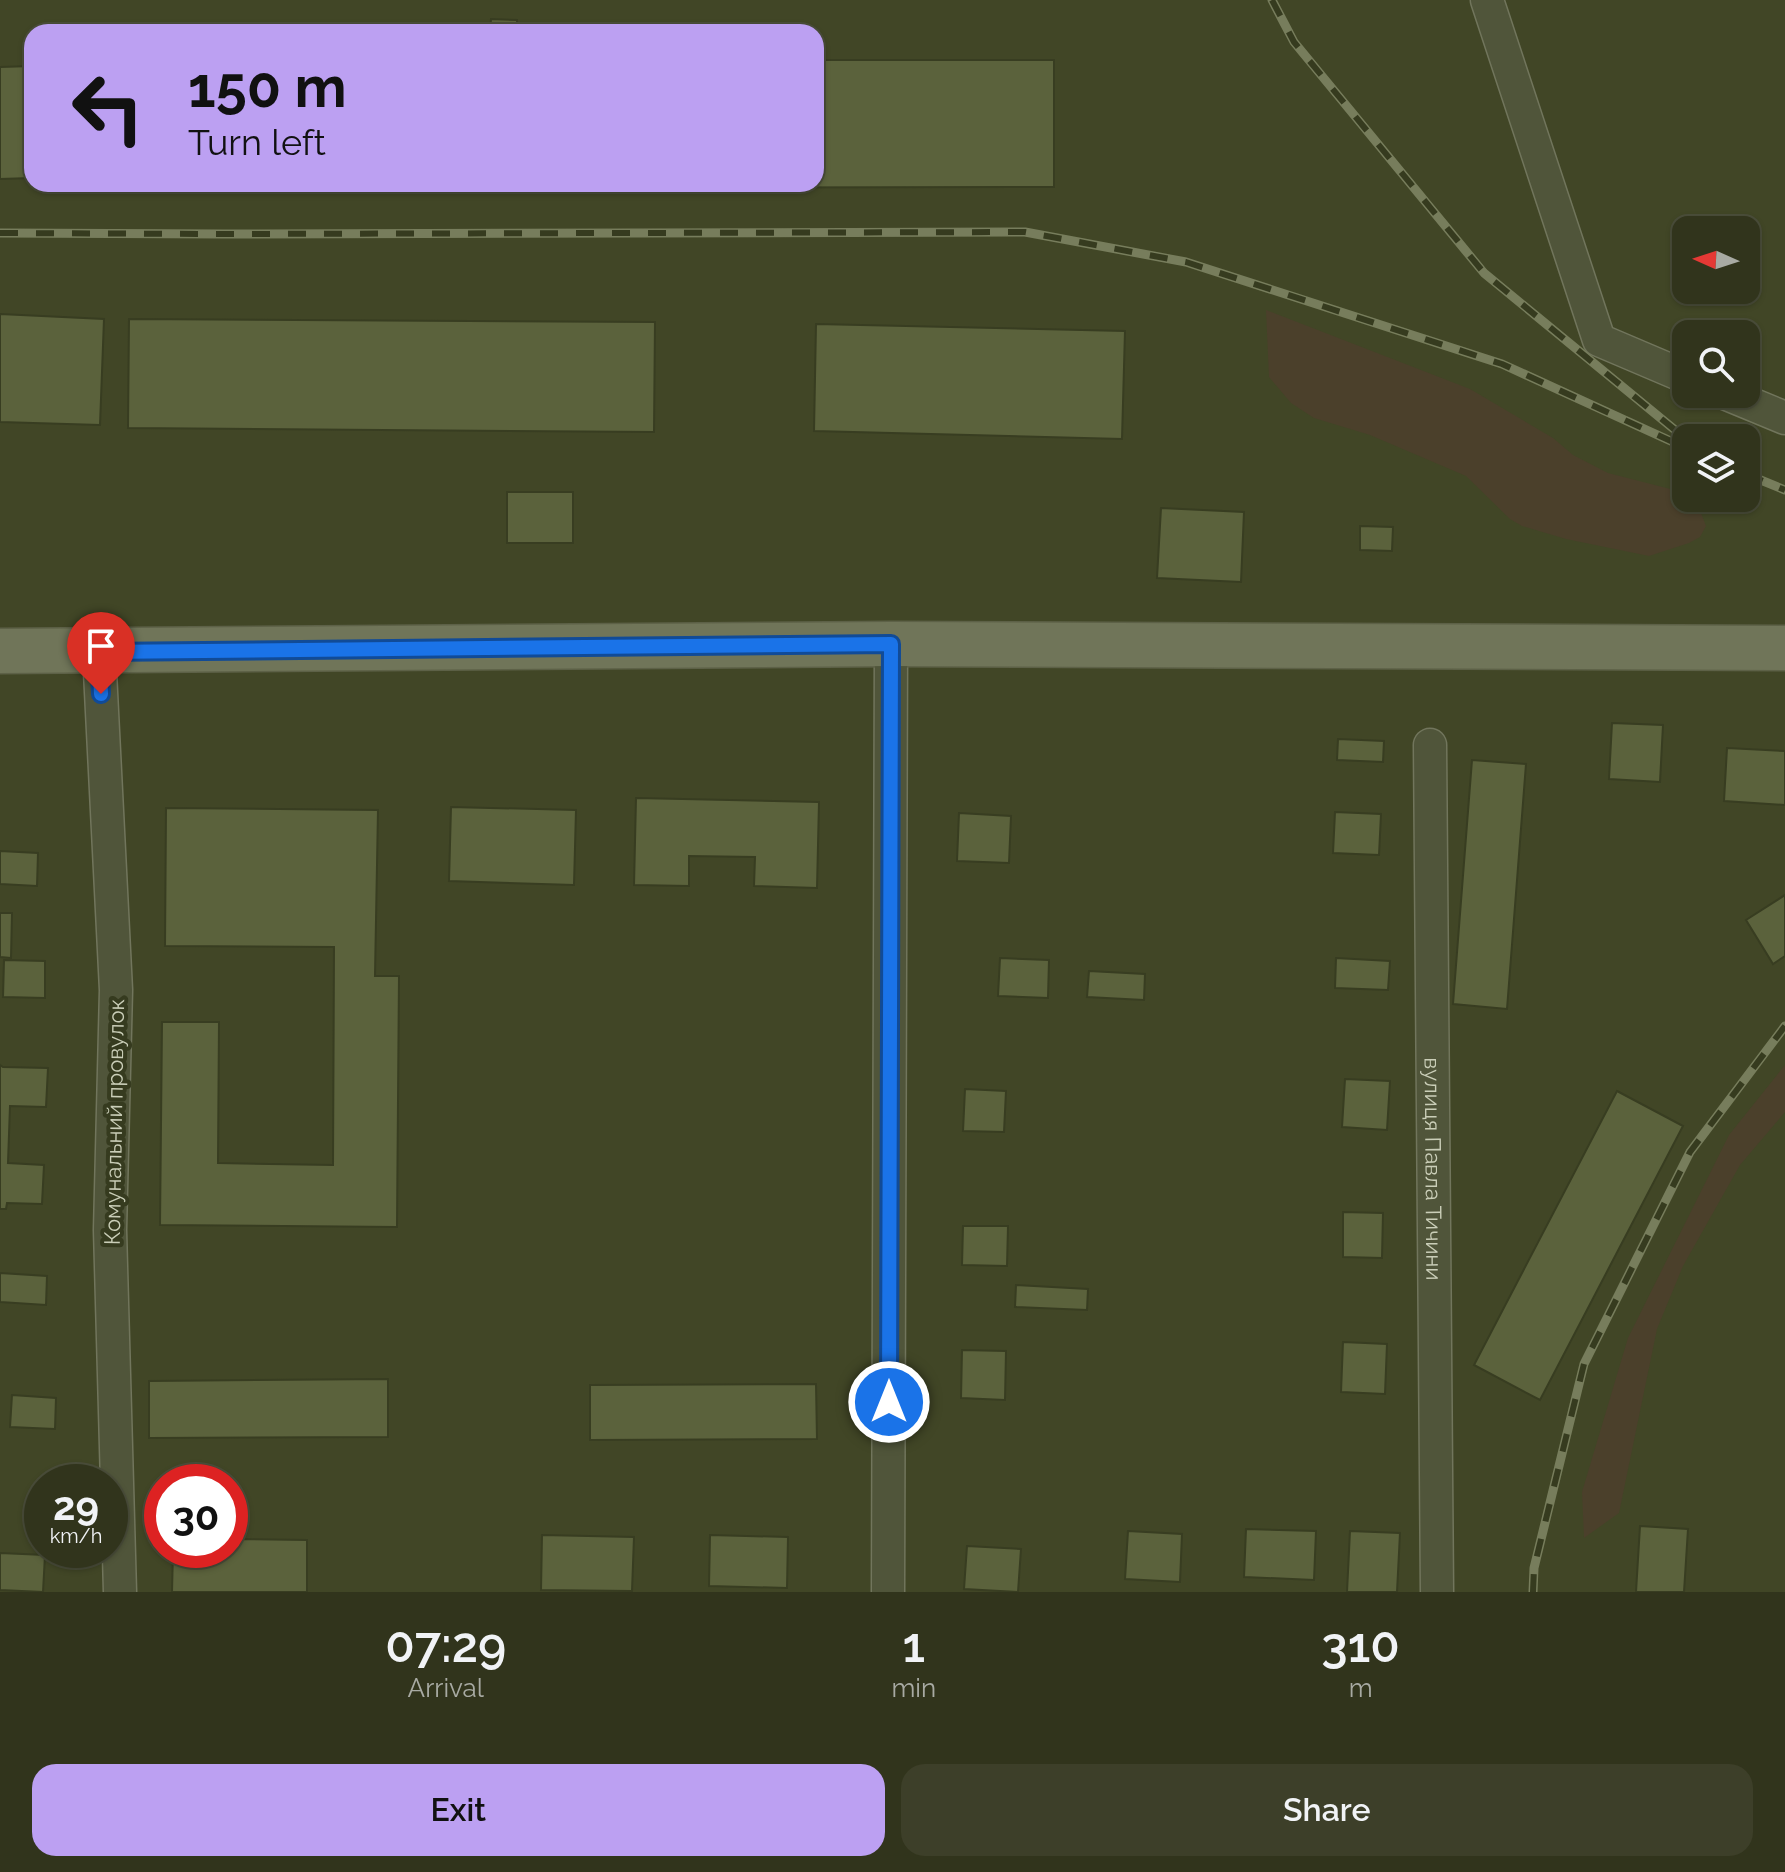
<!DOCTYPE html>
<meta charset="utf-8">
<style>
body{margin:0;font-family:Raleway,sans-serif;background:#3d3f29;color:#f1f3f6;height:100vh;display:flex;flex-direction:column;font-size:30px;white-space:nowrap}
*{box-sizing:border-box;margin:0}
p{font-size:26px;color:#a8aaa3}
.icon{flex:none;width:44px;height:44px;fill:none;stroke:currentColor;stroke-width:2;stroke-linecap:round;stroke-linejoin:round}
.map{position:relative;height:1592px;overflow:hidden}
.panel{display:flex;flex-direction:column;background:#31341c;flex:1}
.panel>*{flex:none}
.guide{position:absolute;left:24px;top:24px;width:800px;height:168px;border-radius:24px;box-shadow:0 2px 6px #0004,0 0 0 2px #4c4f3b;background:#bca0f2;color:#111;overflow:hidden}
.needle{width:52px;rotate:273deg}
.buttons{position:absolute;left:1672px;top:216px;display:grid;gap:16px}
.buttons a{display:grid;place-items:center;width:88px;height:88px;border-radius:16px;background:#31341c;box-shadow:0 2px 6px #0004,0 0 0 2px #4c4f3b;font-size:40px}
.speed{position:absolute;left:24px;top:1464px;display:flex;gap:16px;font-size:40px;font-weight:700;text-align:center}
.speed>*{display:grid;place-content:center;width:104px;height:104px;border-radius:50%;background:#31341c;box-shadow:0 2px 6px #0004,0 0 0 2px #4c4f3b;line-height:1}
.speed small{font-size:20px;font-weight:400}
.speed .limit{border:12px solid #d22;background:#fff;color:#111}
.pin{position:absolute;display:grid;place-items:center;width:68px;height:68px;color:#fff;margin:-82px -34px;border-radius:50% 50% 50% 0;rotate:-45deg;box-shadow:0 0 8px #0007}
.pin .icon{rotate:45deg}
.me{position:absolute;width:88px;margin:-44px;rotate:0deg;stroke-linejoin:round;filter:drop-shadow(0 0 6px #0008)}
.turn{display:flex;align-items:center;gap:28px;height:168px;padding:0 32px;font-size:36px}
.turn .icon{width:104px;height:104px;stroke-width:2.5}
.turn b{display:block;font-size:56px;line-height:68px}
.eta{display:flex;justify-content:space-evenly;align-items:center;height:136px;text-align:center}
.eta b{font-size:48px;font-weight:600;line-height:56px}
.cta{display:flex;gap:16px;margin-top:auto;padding:16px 32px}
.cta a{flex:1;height:92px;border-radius:24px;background:#bca0f2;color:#111;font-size:32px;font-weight:600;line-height:92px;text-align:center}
.cta a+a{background:#3d3f29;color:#f1f3f6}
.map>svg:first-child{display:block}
.green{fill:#4b402b}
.building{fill:#5b623c;stroke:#383d21;stroke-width:2}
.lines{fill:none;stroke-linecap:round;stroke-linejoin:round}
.minor-casing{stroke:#71755c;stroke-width:35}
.primary-casing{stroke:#5d6147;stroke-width:47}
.minor{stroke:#50553a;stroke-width:32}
.primary{stroke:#707559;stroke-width:44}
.rail-casing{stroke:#777d5c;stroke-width:9}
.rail{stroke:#363b1f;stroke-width:6;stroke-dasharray:18;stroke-linecap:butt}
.route-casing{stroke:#114b97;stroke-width:20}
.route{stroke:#1a73e8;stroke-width:14}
.labels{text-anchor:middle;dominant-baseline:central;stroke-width:8;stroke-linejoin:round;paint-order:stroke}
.street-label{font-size:22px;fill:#caceb8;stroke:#363b1f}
</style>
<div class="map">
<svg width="1785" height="1592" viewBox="0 0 1785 1592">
<rect width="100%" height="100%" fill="#414626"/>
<g class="green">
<polygon points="1266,310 1470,389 1553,438 1573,455 1608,473 1682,492 1701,513 1706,526 1700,537 1689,543 1649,556 1566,539 1522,526 1510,519 1466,476 1370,435 1314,418 1291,403 1269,377"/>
<polygon points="1785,1065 1785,1112 1740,1165 1683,1266 1657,1329 1619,1513 1584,1538 1582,1492 1628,1338 1729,1135"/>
</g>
<g class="building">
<polygon points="491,19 517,20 517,32 490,32"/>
<polygon points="816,60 1054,60 1054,187 557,188 557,184 816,184"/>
<polygon points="32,66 32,178 0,179 0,67"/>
<polygon points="1746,231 1753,232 1750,293 1698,290 1746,290"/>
<polygon points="0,314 104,319 100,425 0,422"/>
<polygon points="129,319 655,322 654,432 128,428"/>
<polygon points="816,324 1125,331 1122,439 814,431"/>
<rect x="507" y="492" width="66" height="51"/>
<polygon points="1161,508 1244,512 1241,582 1157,578"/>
<polygon points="1360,526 1393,527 1392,551 1360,550"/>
<polygon points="1612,723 1663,725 1660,782 1609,779"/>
<polygon points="1338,739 1384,741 1383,762 1337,760"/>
<polygon points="1727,748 1785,751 1785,805 1724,801"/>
<polygon points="1472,760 1526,764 1507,1009 1453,1004"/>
<polygon points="636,798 819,802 817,888 754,886 755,857 689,856 689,886 634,885"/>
<polygon points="451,807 576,810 574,885 449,881"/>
<polygon points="166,808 378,810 375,976 399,976 397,1227 160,1225 162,1022 219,1022 218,1163 333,1165 334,947 165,946"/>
<polygon points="1335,812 1381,814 1379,855 1333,853"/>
<polygon points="959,813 1011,816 1009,863 957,861"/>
<polygon points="0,851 38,853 37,886 0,884"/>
<polygon points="1785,895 1785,956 1773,964 1746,920"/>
<polygon points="0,913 12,913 11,958 0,957"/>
<polygon points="1000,958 1049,960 1048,998 998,996"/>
<polygon points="1336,958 1390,961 1388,990 1335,988"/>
<polygon points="4,960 45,961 45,998 3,997"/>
<polygon points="1089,971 1145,974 1144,1000 1087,997"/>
<polygon points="0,1065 3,1067 48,1068 46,1107 10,1106 8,1163 44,1165 42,1204 7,1203 6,1209 0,1209"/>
<polygon points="1345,1079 1390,1081 1387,1130 1342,1127"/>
<polygon points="965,1089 1006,1091 1004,1132 963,1131"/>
<polygon points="1617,1091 1683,1126 1540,1400 1474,1365"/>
<polygon points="1343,1212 1383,1213 1382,1258 1343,1257"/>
<polygon points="963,1226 1008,1226 1007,1266 962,1265"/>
<polygon points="0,1273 47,1276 46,1305 0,1302"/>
<polygon points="1016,1285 1088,1289 1087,1310 1015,1307"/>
<polygon points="1343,1342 1387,1344 1385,1394 1341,1392"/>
<polygon points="962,1350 1006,1351 1005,1400 961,1398"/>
<polygon points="388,1379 388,1437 149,1438 149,1381"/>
<polygon points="816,1384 817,1439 590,1440 590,1385"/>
<polygon points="12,1395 56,1398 55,1429 10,1427"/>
<polygon points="1640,1526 1688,1529 1684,1592 1636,1592"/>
<polygon points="1246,1529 1316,1531 1314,1580 1244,1577"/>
<polygon points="1128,1531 1182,1534 1180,1582 1125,1579"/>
<polygon points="1350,1531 1400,1533 1397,1592 1347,1592"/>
<polygon points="542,1535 634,1537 632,1591 541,1590"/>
<polygon points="710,1535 788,1537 787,1588 709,1586"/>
<polygon points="230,1539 307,1540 307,1592 172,1592 173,1550 230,1550"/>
<polygon points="967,1546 1021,1549 1018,1592 964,1589"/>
<polygon points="0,1553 45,1555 43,1592 0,1590"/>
</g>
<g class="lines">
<defs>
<g id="minor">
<polyline points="1487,0 1599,340 1686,377"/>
<polyline points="1727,394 1785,418"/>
<polyline points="99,652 116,990 110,1230 120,1592"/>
<path id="s1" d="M1430,745L1437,1592"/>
<polyline points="888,1592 891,644"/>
</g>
<polyline id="primary" points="0,651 891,644 1785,648"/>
</defs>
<use href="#minor" class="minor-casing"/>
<use href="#primary" class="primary-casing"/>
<use href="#minor" class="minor"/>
<use href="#primary" class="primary"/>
<defs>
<g id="rail">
<polyline points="1272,0 1294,42 1484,273 1686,439"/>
<polyline points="0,233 224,234 1025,232 1186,262 1502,364 1686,448"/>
<polyline points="1746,474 1785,490"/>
<polyline points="1533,1592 1534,1568 1584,1364 1690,1152 1785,1026"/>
</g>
</defs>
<use href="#rail" class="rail-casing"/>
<use href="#rail" class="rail"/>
</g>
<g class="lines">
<defs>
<polyline id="route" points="101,694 99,652 891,644 889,1402"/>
</defs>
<use href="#route" class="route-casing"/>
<use href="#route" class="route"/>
</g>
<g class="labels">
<g class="street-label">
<text transform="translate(114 1122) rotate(-89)">Комунальний провулок</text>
<text stroke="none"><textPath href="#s1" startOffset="424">вулиця Павла Тичини</textPath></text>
</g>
</g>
</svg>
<div class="buttons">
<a><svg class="needle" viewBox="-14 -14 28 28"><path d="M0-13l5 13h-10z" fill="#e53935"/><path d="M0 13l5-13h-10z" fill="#a8aaa3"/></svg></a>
<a><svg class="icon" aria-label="search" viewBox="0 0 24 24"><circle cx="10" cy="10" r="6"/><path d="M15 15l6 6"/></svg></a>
<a><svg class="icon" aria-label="layers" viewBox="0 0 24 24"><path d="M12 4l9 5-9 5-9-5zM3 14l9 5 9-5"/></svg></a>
</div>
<div class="speed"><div>29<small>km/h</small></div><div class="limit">30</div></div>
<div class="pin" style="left:101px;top:694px;background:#d93025"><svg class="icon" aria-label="arrive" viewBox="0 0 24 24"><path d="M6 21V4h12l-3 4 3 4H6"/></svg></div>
<svg class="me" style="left:889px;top:1402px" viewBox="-20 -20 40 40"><circle r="17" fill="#1a73e8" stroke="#fff" stroke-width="3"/><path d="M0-11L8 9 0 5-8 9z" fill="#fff"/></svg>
<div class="guide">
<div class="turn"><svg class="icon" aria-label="left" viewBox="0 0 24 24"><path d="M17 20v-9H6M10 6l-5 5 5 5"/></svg><div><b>150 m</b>Turn left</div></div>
</div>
</div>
<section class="panel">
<div class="eta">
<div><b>07:29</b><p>Arrival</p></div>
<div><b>1</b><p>min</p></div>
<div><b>310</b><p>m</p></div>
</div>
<div class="cta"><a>Exit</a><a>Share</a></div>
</section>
